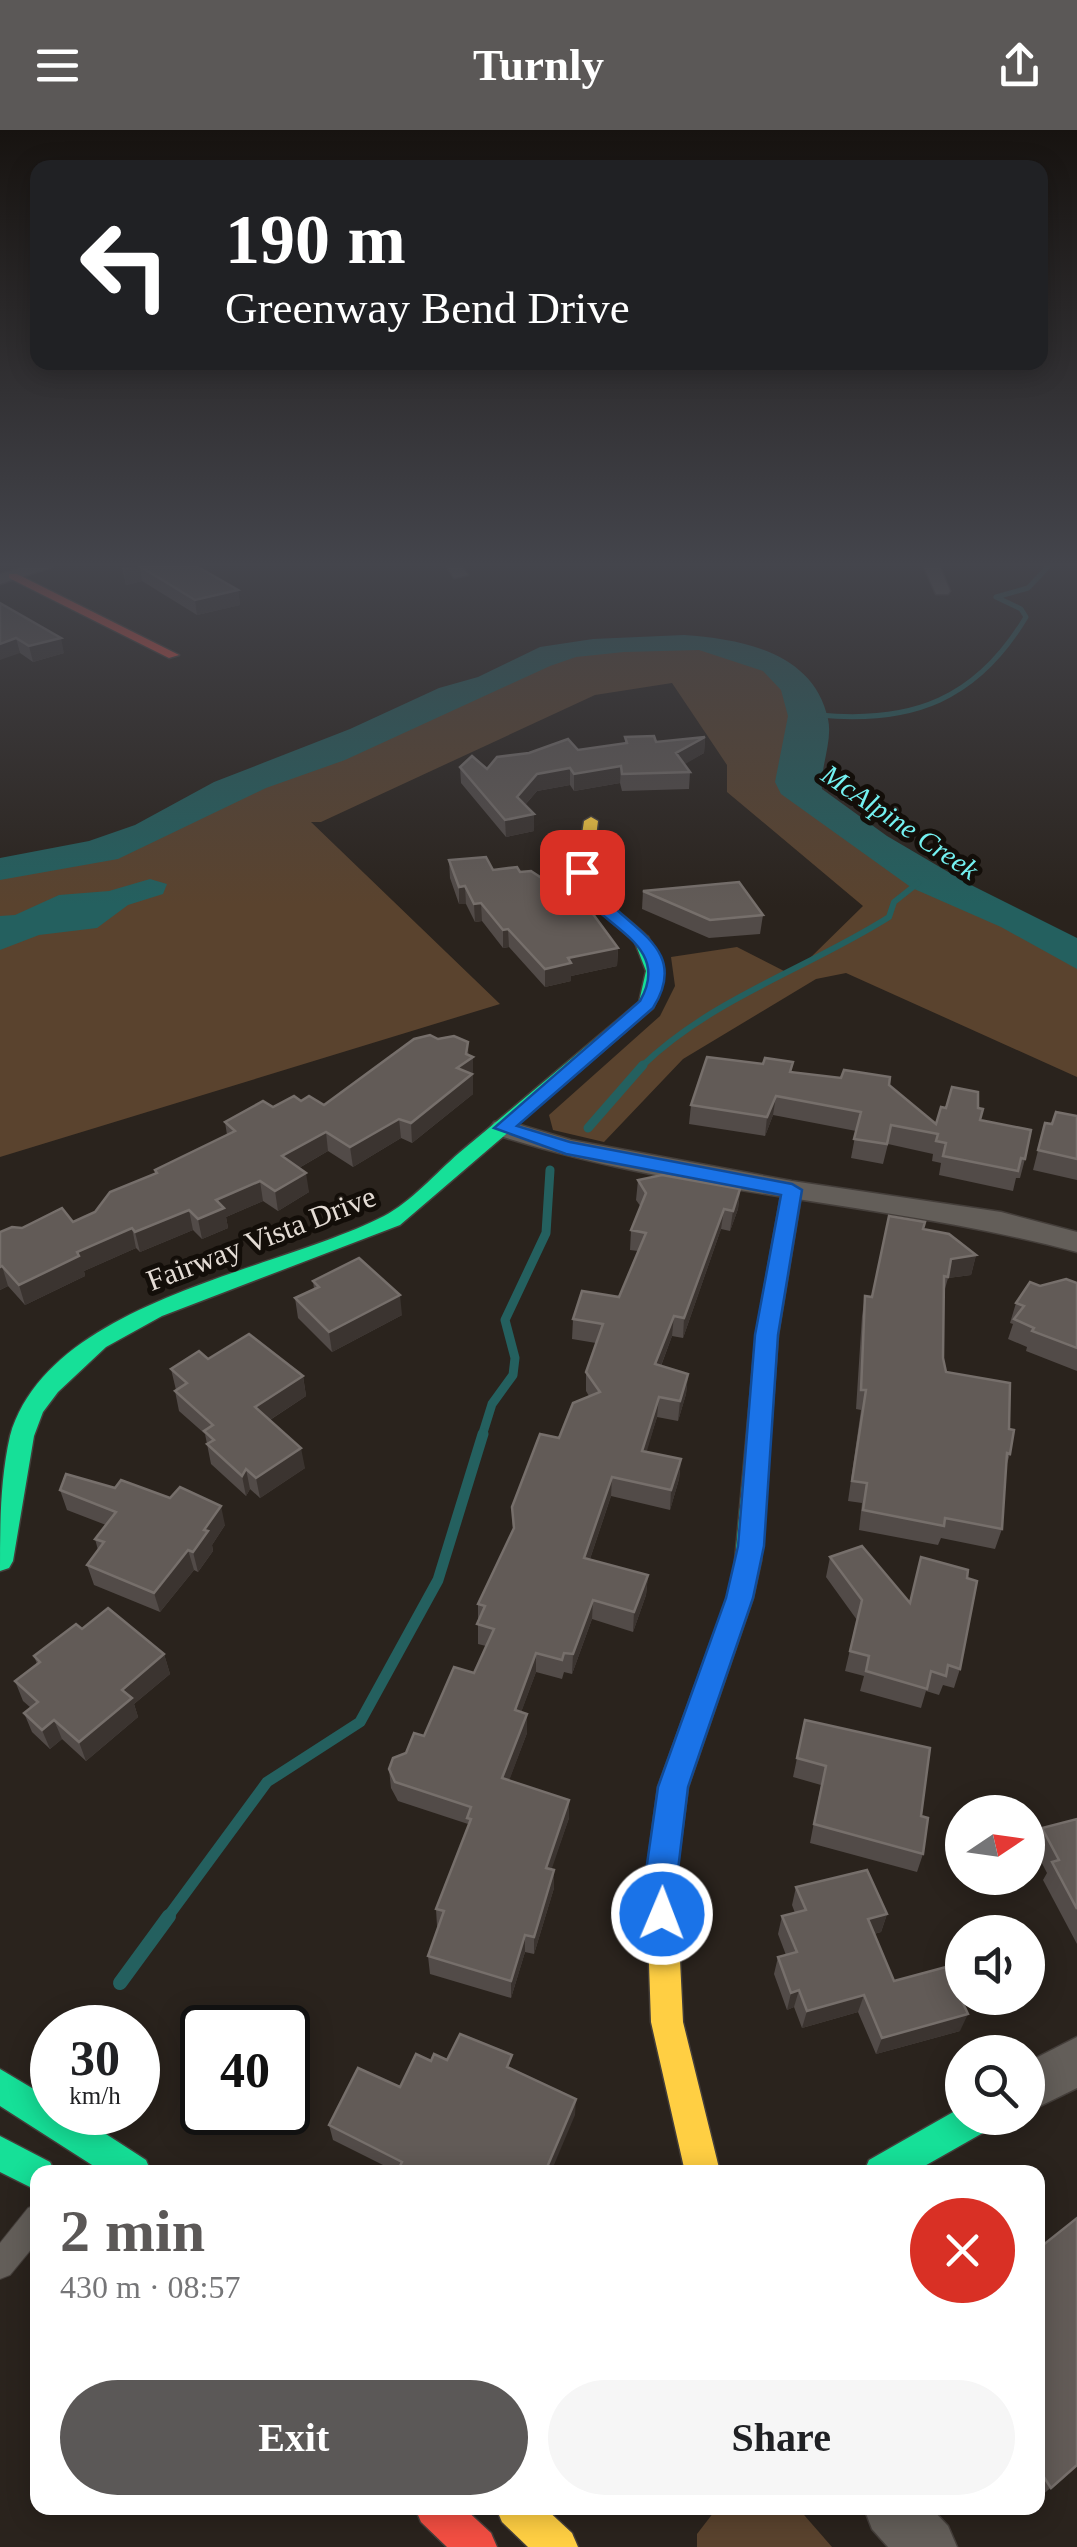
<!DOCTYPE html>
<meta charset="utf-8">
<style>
body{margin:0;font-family:Georgia,serif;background:#f6f6f6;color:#202124;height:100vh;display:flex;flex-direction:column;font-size:38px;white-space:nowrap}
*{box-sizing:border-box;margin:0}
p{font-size:32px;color:#757577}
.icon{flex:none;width:55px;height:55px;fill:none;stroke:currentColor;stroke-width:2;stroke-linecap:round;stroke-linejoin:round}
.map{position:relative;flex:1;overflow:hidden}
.side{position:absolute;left:30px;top:2035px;width:1015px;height:350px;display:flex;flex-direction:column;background:#fff;border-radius:20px;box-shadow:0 5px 25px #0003}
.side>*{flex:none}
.top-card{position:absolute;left:30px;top:30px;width:1018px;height:210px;border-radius:20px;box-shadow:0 5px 25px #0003;background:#202124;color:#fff;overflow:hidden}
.needle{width:65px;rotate:77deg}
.buttons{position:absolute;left:945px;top:1665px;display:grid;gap:20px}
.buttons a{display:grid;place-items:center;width:100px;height:100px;border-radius:50%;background:#fff;box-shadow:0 5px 25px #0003;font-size:50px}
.speed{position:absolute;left:30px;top:1875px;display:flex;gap:20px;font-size:50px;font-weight:700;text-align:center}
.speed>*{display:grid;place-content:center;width:130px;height:130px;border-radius:50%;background:#fff;box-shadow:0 5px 25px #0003;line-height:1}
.speed small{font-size:25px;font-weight:400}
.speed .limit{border:5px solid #111;border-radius:15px;background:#fff;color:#111}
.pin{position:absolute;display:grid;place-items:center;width:85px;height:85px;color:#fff;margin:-42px;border-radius:20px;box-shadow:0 5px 15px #0006}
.me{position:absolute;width:110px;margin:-55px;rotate:1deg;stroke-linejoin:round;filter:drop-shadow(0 0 8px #0008)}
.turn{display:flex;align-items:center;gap:35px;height:210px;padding:0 30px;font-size:45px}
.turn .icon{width:130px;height:130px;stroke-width:2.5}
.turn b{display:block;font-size:70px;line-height:85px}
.round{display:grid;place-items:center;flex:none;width:105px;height:105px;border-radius:52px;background:#f6f6f6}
.overview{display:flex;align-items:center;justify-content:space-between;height:170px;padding:0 30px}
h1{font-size:60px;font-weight:700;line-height:75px;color:#5b5857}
.button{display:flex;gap:20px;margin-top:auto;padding:20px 30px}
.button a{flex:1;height:115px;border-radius:60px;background:#5b5857;color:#fff;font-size:40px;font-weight:700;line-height:115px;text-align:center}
.button a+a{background:#f6f6f6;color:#202124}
header{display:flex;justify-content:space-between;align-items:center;height:130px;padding:0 30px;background:#5b5857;color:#fff;font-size:45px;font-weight:700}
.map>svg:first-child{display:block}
.green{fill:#5a432e}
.water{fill:#24605f}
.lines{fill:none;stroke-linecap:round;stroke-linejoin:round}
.stream-far4{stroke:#24605f;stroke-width:5}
.stream-far3{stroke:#24605f;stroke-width:6}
.stream-far2{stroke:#24605f;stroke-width:9}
.stream-far1{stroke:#24605f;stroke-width:11}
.stream{stroke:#24605f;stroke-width:14}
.lane-casing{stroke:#443e3a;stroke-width:2}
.street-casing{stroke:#443e3a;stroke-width:3}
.fast-casing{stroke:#443e3a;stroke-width:3}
.slow-casing{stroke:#443e3a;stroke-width:3}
.jam-casing{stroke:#443e3a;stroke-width:3}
.lane{fill:#635e59;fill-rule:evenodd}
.street{fill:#635e59;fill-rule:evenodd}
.fast{fill:#16e098;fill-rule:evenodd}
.slow{fill:#ffcf43;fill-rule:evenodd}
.jam{fill:#f24e42;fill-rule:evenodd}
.wall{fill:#524b48}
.shaded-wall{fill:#3b3430}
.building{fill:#625b57;stroke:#766f6b;stroke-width:2.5}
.route{fill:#1a73e8;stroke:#114b97;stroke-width:2.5}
.labels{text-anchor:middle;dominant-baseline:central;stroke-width:10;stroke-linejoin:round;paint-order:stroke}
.far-water-label{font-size:28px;font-style:italic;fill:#74f2f2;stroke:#130e09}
.street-label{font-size:30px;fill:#e4dcd5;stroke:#130e09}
</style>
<header><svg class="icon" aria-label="menu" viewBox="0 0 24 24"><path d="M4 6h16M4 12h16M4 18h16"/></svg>Turnly<svg class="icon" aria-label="share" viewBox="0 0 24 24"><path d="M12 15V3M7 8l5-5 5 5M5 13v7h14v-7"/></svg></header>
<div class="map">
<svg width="1077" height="2417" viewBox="0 0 1077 2417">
<rect width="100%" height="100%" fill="#2a231d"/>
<g class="green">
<polygon points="650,514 731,522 806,560 802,674 1077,834 1077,947 846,843 816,849 683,929 604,1012 553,1000 549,985 660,886 675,856 671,827 737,817 786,842 810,828 863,776 727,662 727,635 672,553 595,565 321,692 311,692 500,874 0,1027 0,736 44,734 555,521"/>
<polygon points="717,2378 798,2378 832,2417 697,2417 697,2404"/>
</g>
<g class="water">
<path d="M684,505C743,509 814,523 828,589C833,611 820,637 822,659L887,706L967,753L1077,808V839L1001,797L912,758L781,664L775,652L788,586L781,560L763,541L699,520L624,522L576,527L550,536L345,630L266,658L118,729L0,750V728L89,711L135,695L214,652L350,599L439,558L478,547L540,517L593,509Z"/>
<polygon points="150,749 167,754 163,764 128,775 97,798 39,805 0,820 0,786 15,785 59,765 109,761"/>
</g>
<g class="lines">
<path class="stream-far4" d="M819,585C913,594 977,569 1026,487L1021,479L996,467L1028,458L1048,437"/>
<path class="stream-far3" d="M641,937C712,868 807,839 889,787L894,772L918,753"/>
<g class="stream-far2">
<polyline points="588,998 643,935"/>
<polyline points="482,1306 492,1274 513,1245 515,1228 505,1190 546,1103 550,1040"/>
</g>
<polyline class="stream-far1" points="167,1788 267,1652 360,1592 438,1450 483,1304"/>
<polyline class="stream" points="120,1853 169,1786"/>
<defs>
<polygon id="lane" points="38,2074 38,2111 10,2145 0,2149 0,2113 28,2078"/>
<g id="street">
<polygon points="25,437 52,437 0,454 0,444"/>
<polygon points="447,437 462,437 468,445 454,448"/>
<polygon points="924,437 940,437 950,461 948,464 936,464"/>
<path d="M504,990L571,1010L792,1051L1001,1082L1077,1102V1122C885,1071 683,1066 494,1004L490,998L494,992Z"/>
<polygon points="1077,1907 1077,1958 1028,1982 1028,1932"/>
<polygon points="864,2378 931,2378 948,2396 957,2417 888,2417 872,2399"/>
</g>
<g id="fast">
<path d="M642,805L648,807C664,831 667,852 653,878L400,1095L162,1186L106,1217L58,1262L43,1282L34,1306L13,1431L9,1438L0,1441C0,1396 0,1350 10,1306C49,1170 275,1142 384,1086C411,1072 436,1043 459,1023C519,973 579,922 639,872L646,841L634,810Z"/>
<polygon points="792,1054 802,1060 778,1205 761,1431 757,1438 748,1441 739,1438 735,1431 756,1205 782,1060"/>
<polygon points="0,1939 52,1970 52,1982 72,1982 146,2030 151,2042 103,2042 0,1976"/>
<polygon points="962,1977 962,1988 993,1988 988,2000 914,2042 864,2042 869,2030"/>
<polygon points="0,2006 50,2032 55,2042 38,2042 38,2061 0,2042"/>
</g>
<g id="slow">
<path d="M591,687L598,691C588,768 592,757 648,807V813H636C578,761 572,772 584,691Z"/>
<polygon points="748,1421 757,1424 761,1431 753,1468 688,1657 676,1748 683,1892 720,2042 685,2042 651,1892 646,1748 658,1657 727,1468 739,1424"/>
<polygon points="496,2378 545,2378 572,2403 578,2417 528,2417 502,2392"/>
</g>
<g id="jam">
<polygon points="9,444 17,444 179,525 169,528 9,448"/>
<polygon points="415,2378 464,2378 491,2403 497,2417 447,2417 421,2392"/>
</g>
</defs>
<use href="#lane" class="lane-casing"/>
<use href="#street" class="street-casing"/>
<use href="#fast" class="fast-casing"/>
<use href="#slow" class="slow-casing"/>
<use href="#jam" class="jam-casing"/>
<use href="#lane" class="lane"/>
<use href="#street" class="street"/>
<use href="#fast" class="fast"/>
<use href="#slow" class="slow"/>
<use href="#jam" class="jam"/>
</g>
<g class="wall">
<polygon points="122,437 198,437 238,460 240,475 197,485 142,451 126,455"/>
<polygon points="0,473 64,523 33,532 20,523"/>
<polygon points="625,607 656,612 705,607 704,623 684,634 690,642 689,659 622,661 620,653 574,661 570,655 537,661 525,675 534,701 506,707 461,653 460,637 487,639 578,620 625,613"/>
<polygon points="449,730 493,740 520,742 618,818 617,836 571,846 571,851 545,857 509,817 503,818 482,791 475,792 466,774 459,774 450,748"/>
<polygon points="643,761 763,785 760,804 709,808 642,779"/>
<polygon points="469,925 473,946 472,947 473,964 412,1013 401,1008 353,1037 328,1021 299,1038 309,1062 278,1081 263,1071 226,1087 228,1098 202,1109 193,1100 140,1122 136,1118 84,1141 85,1146 25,1175 8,1156 0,1160 0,1102 73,1092 95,1082 156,1044 155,1040 227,1005 225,992 301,971 324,975"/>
<polygon points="793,932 791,942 889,955 936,994 946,978 978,978 980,990 1025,1029 1020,1048 1016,1048 1013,1061 939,1045 941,1033 932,1031 933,1024 888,1014 883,1034 851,1028 856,1001 773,985 765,1006 689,994 691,975 763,934"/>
<polygon points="1077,986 1077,1050 1033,1040 1045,993 1052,994"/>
<polygon points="638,1050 740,1059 738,1079 730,1101 721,1099 683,1208 672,1206 661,1236 688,1244 686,1264 678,1291 657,1287 646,1322 681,1329 679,1349 670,1380 611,1366 590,1429 648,1445 646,1465 633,1502 592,1489 572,1544 564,1542 562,1549 536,1542 521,1582 527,1584 527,1603 509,1650 569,1688 551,1739 554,1758 534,1824 525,1822 511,1868 430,1844 428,1826 439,1797 437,1796 436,1779 468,1698 468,1694 398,1671 391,1658 389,1639 424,1606 474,1543 486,1516 478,1514 478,1474 513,1400 512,1377 589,1266 586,1261 586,1242 596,1213 572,1209 573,1189 619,1167 638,1121 630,1120 631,1100 641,1077 636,1070"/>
<polygon points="923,1099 976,1125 971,1145 948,1148 943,1166 943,1228 946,1242 1009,1299 1010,1324 1006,1337 1002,1399 995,1419 941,1408 938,1415 859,1400 862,1373 848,1371 861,1280 856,1279 862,1186 865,1166 872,1167"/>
<polygon points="313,1151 402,1185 332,1222 298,1188 295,1168 314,1159"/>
<polygon points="1077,1153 1077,1241 1026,1221 1027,1217 1008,1209 1013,1194 1010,1193 1016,1173 1040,1156"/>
<polygon points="208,1229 303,1246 306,1266 270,1290 305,1338 260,1368 250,1359 246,1366 211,1334 205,1304 179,1281 175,1261 176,1260 171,1239"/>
<polygon points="60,1360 225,1395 212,1415 213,1421 198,1442 194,1440 160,1482 94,1455 87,1435 98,1420 95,1409 106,1395 67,1380"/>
<polygon points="830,1427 909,1472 967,1448 960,1539 954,1558 943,1555 939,1565 926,1561 921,1578 860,1561 864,1546 845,1541 857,1490 826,1447"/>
<polygon points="82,1499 164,1524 170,1544 134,1574 138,1587 86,1631 62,1609 50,1619 32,1602 24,1583 31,1578 23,1571 15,1551 37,1534 34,1526"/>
<polygon points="805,1590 921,1686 923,1724 917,1742 810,1713 821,1655 793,1647"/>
<polygon points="1077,1689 1077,1814 1043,1750 1047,1743 1033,1716 1042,1698"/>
<polygon points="796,1757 887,1784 881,1802 874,1804 894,1851 960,1901 876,1924 858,1882 802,1898 794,1877 787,1880 774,1844 778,1827 786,1825 778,1804 782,1786 795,1783 792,1775"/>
<polygon points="447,1930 512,1940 575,1985 397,2042 333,2010 329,1995 400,1957 431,1931"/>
<polygon points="1038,2119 1077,2335 1040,2367 1038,2364"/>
</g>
<g class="shaded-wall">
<polygon points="137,437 140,437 142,451 126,455 124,441"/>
<polygon points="238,460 240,475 197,485 195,470"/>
<polygon points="16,508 20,523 0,530 0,514"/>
<polygon points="61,508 64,523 33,532 29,516"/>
<polygon points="705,607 704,623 675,640 676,623"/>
<polygon points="621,636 620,653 574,661 574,644"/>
<polygon points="570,638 570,655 537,661 517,684 517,667 537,644"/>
<polygon points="534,684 534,701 506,707 505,690"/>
<polygon points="465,756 466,774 459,774 459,757"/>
<polygon points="481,773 482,791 475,792 474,774"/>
<polygon points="508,799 509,817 503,818 503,800"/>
<polygon points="618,818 617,836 571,846 571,851 545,857 545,839 568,828"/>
<polygon points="468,912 469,930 473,927 473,964 412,1013 411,993 466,924"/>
<polygon points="776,966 773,985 765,1006 767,987"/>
<polygon points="399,989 401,1008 353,1037 350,1017"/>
<polygon points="326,1002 328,1021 285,1046 282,1026"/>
<polygon points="306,1043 309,1062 278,1081 275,1061"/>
<polygon points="260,1051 263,1071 226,1087 228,1098 202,1109 198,1089 216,1070"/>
<polygon points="740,1059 738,1079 730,1101 733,1081"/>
<polygon points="724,1079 721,1099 683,1208 684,1188"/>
<polygon points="189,1080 193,1100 140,1122 135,1102"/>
<polygon points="132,1098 136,1118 84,1141 85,1146 25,1175 19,1155 77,1122"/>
<polygon points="976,1125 971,1145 948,1148 951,1129"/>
<polygon points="2,1136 8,1156 0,1160 0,1137"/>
<polygon points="400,1165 402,1185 332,1222 329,1202"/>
<polygon points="674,1186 672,1206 654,1254 655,1234"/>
<polygon points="688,1244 686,1264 678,1291 680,1271"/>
<polygon points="303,1246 306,1266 259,1297 255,1277"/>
<polygon points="659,1267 657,1287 641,1341 642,1321"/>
<polygon points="301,1318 305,1338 260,1368 256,1348"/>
<polygon points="681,1329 679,1349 670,1380 671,1360"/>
<polygon points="246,1339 250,1359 246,1366 242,1346"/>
<polygon points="612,1347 611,1366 584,1447 584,1428"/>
<polygon points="221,1376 225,1395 212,1415 213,1421 198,1442 193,1422 204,1400"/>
<polygon points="188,1420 194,1440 160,1482 154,1463"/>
<polygon points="648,1445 646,1465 633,1502 634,1482"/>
<polygon points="593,1470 592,1489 572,1544 573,1524"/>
<polygon points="536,1523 536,1542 515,1599 515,1580"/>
<polygon points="164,1524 170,1544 134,1574 138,1587 86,1631 79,1612 122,1560"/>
<polygon points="527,1584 527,1603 503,1667 502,1648"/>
<polygon points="54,1590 62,1609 50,1619 42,1600"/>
<polygon points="569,1670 569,1688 546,1756 546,1738"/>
<polygon points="554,1740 554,1758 534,1824 534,1807"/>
<polygon points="887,1784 881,1802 862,1807 868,1789"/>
<polygon points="525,1805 525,1822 511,1868 511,1851"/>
<polygon points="799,1860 794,1877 787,1880 791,1863"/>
<polygon points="864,1865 858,1882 802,1898 807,1881"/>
<polygon points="968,1884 960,1901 876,1924 882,1908"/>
<polygon points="576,1969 575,1985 551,2042 545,2042"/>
</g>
<g class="building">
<polygon points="141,437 198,437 238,460 195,470"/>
<polygon points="0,473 61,508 29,516 16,508 0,514"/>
<polygon points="654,606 656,612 705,607 676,623 690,642 622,644 621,636 574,644 570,638 537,644 517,667 534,684 505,690 460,637 472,626 487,639 497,627 529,623 568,609 578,620 627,613 625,607"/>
<polygon points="486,727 493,740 517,737 520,742 531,741 546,751 560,774 567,778 583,775 590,780 618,818 568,828 571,833 545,839 508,799 503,800 481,773 474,774 465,756 459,757 449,730"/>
<polygon points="739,752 763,785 710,790 643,761"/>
<polygon points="430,905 438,909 454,906 468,912 466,924 473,927 457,938 472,944 411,993 399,989 350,1017 326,1002 282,1026 306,1043 275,1061 260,1051 216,1070 224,1078 198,1089 189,1080 135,1102 132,1098 77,1122 79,1126 19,1155 2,1136 0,1137 0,1102 12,1097 22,1098 62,1078 73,1092 95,1082 110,1062 157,1043 155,1040 235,1001 225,992 263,971 273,977 294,966 301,971 309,966 324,975 414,909"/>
<polygon points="707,927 763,934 765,928 793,932 790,942 841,948 844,940 890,947 889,955 936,994 941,977 946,978 952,957 978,962 978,978 983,979 980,990 1031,1000 1025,1029 1021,1028 1018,1041 943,1026 946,1013 936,1011 938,1004 891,995 887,1014 854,1009 861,982 776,966 767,987 691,975"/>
<polygon points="1056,982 1077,986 1077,1029 1038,1020 1045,993 1052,994"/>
<polygon points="662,1045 740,1059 733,1081 724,1079 684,1188 674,1186 655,1234 688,1244 680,1271 659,1267 642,1321 681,1329 671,1360 612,1347 584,1428 648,1445 634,1482 593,1470 573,1524 564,1523 562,1530 536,1523 515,1580 527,1584 502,1648 569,1670 546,1738 554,1740 534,1807 525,1805 511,1851 428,1826 444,1781 436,1779 471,1689 467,1688 471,1677 395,1652 389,1639 393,1628 406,1623 414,1603 424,1606 454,1537 474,1543 494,1499 477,1494 485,1476 478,1474 514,1398 512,1377 540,1304 559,1308 573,1273 600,1262 586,1242 603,1194 573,1189 582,1161 619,1167 646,1103 631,1100 646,1063 638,1050"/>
<polygon points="889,1086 925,1092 923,1099 949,1104 976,1125 951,1129 948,1147 944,1146 943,1228 946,1242 1010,1253 1009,1299 1014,1300 1010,1324 1007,1323 1002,1399 945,1388 944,1396 863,1380 867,1353 852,1351 866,1260 861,1260 865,1166 872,1167"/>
<polygon points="359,1128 400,1165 329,1202 295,1168 319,1157 313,1151"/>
<polygon points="1066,1149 1077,1153 1077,1218 1032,1201 1034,1198 1014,1189 1024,1176 1016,1173 1030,1152 1040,1156"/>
<polygon points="249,1204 303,1246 255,1277 301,1318 256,1348 246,1339 242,1346 207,1314 214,1310 204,1301 213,1295 175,1261 187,1253 171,1239 199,1221 208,1229"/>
<polygon points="66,1344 115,1358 121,1350 170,1368 180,1357 221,1376 204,1400 208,1401 193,1422 188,1420 154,1463 87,1435 104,1412 95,1409 116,1382 60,1360"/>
<polygon points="862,1416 910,1473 921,1427 968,1440 967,1448 977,1451 960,1539 948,1535 946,1546 931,1541 927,1559 866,1541 869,1526 850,1521 862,1470 830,1427"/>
<polygon points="108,1478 164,1524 122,1560 132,1568 79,1612 54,1590 42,1600 24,1583 38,1572 15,1551 40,1532 34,1526 76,1494 82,1499"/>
<polygon points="805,1590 930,1618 921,1686 928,1688 923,1724 814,1694 826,1636 797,1628"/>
<polygon points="1077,1689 1077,1779 1052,1732 1059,1730 1042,1698"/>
<polygon points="867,1740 887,1784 868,1789 894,1851 946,1837 968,1884 882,1908 864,1865 807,1881 799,1860 791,1863 778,1827 797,1822 782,1786 806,1780 796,1757"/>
<polygon points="460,1904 512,1925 507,1937 576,1969 545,2042 397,2042 402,2032 329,1995 358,1938 400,1957 416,1924 431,1931 434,1924 447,1930"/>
<polygon points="1077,2088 1077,2335 1051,2358 1038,2338 1038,2119"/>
</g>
<linearGradient id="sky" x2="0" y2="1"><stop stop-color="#171310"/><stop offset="0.56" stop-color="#44454c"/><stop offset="1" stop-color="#44454c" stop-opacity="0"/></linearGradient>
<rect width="1077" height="776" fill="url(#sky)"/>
<path class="route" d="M582,738L590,742C605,795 697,808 653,878L517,996L570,1012L792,1054L802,1060L778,1205L764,1416L753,1468L688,1657L677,1748L678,1784L673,1795L662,1800L651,1795L646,1784L645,1748L658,1657L726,1468L738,1416L755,1205L781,1065L566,1024L494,998L640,871C671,818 609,799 582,765C578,759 576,750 574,742Z"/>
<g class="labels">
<g class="far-water-label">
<text transform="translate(900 692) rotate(34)">McAlpine Creek</text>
</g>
<g class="street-label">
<text transform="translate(261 1108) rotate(-21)">Fairway Vista Drive</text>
</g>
</g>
</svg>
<div class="buttons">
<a><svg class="needle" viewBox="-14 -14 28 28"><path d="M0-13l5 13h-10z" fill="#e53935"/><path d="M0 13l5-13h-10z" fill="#757577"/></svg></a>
<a><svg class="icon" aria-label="sound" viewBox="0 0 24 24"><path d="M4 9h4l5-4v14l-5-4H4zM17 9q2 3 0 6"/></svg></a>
<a><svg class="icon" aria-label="search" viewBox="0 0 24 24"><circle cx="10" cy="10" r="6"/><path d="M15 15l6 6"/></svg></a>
</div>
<div class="speed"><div>30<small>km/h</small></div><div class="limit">40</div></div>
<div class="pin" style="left:582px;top:742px;background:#d93025"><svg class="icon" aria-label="arrive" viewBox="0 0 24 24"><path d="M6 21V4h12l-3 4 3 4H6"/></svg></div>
<svg class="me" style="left:662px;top:1784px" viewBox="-20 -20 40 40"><circle r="17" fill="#1a73e8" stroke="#fff" stroke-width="3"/><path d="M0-11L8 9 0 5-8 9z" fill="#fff"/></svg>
<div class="top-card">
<div class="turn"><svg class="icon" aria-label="left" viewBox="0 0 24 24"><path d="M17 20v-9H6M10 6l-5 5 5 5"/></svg><div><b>190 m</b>Greenway Bend Drive</div></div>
</div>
<section class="side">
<div class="overview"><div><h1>2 min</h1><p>430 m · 08:57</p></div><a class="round" style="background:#d93025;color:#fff"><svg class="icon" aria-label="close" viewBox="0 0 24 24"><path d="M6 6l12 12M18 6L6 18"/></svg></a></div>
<div class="button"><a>Exit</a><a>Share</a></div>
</section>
</div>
